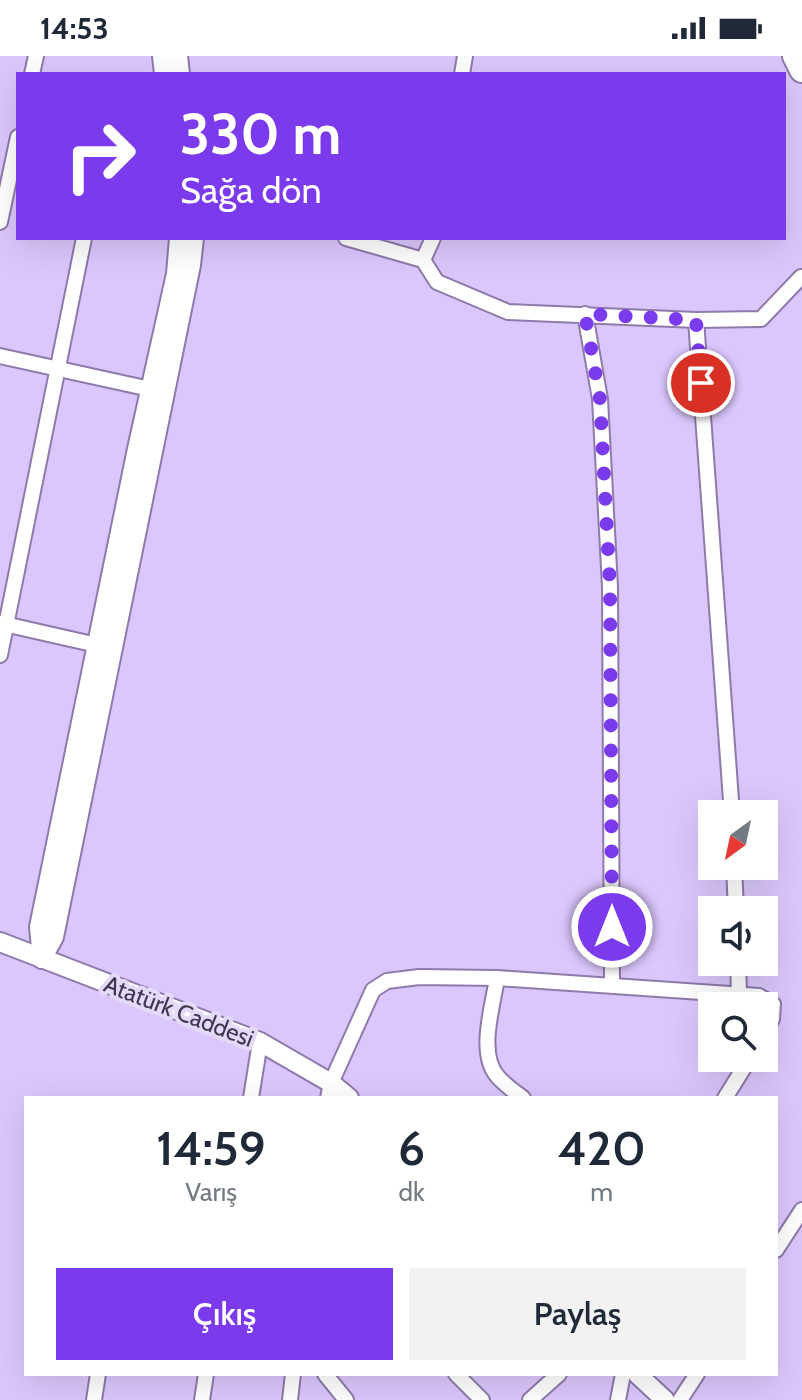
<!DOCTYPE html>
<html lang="tr">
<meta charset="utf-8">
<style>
body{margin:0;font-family:Cabin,sans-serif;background:#f2f2f3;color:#1f2937;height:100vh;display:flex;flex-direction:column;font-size:30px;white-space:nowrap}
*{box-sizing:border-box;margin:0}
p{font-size:26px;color:#747a83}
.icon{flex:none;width:44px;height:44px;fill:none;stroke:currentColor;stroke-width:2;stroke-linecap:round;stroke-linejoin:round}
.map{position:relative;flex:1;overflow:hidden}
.drawer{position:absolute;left:24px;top:1040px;width:754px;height:280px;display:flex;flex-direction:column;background:#fff;border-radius:0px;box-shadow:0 8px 32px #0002}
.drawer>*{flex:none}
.guide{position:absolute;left:16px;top:16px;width:770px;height:168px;border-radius:0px;box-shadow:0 8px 32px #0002;background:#7c3aed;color:#fff;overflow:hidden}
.needle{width:52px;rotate:213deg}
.buttons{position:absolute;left:698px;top:744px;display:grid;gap:16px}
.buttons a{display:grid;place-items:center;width:80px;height:80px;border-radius:0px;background:#fff;box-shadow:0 8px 32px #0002;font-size:40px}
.pin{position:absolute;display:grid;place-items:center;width:68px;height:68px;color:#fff;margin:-34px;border:4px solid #fff;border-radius:50%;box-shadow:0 2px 8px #0007}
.me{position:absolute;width:88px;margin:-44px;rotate:0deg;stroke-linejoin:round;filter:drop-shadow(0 0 6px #0008)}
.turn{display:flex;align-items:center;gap:28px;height:168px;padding:0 32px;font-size:36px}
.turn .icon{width:104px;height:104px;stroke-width:2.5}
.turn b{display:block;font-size:56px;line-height:68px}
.eta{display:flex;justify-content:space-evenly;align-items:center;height:136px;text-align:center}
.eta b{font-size:48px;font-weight:600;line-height:56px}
.cta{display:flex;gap:16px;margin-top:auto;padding:16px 32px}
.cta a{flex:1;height:92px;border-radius:0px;background:#7c3aed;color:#fff;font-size:32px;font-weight:600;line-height:92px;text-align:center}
.cta a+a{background:#f2f2f3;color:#1f2937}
.status{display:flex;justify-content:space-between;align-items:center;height:56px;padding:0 40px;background:#fff;direction:ltr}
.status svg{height:22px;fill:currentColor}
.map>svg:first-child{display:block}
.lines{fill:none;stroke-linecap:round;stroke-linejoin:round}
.street-casing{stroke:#8e7aab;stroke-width:18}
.secondary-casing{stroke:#8e7aab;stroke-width:22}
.highway-casing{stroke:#8e7aab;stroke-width:28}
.street{stroke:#fff;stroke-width:14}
.secondary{stroke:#fff;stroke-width:18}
.highway{stroke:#fff;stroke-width:24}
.route{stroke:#7c3aed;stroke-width:14;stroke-dasharray:0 25.2}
.labels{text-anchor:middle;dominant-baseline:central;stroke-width:8;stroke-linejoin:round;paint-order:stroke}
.street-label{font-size:24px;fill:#3f374c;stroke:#e5d9f9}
</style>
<div class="status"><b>14:53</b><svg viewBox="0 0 49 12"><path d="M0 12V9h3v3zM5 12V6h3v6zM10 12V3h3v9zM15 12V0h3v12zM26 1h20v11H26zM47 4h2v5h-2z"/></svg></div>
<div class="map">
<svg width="802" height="1344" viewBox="0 0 802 1344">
<rect width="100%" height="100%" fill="#dcc7fd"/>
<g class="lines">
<defs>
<g id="street">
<polyline points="32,18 36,0"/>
<polyline points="462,18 465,0"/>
<polyline points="0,166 18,81"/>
<polyline points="346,182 423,204 437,226 508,256 696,264 761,263 801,221"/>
<polyline points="423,204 433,182"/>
<polyline points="585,258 600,343 610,531 612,928"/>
<polyline points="696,264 732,758"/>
<polyline points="0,300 150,333"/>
<polyline points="0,567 97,589"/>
<polyline points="0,599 84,182"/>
<polyline points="734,810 736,854"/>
<polyline points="738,906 739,939"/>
<path d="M497,922C493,950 477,998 498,1021C505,1029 515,1036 523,1042"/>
<polyline points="251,1042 260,986"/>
<polyline points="328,1042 331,1027 373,934 387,925 419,921 497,922 759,940 773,948 772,963 764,979"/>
<polyline points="725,1042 750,1002"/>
<polyline points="776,1194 802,1154"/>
<polyline points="325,1318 346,1344"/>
<polyline points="456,1318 482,1344"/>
<polyline points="94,1344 98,1318"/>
<polyline points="202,1344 206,1318"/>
<polyline points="290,1344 293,1318"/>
<polyline points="530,1344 559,1318"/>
<polyline points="618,1344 623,1318"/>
<polyline points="680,1344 697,1318"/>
</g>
<g id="secondary">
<polyline points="162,0 164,18"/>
<polyline points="178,0 180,18"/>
<polyline points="0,886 260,986 331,1027 349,1042"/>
<polyline points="42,903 54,881 191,209 194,182"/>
<polyline points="42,903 39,871 137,393 176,218 179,182"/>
<polyline points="637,1318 665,1344"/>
</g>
<polyline id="highway" points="795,0 802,14"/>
</defs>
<use href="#street" class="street-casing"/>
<use href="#secondary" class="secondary-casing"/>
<use href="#highway" class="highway-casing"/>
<use href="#street" class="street"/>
<use href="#secondary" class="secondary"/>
<use href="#highway" class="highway"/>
</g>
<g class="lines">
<polyline class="route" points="612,871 610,531 600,343 585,258 696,264 701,327"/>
</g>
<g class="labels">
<g class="street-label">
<text transform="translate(179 955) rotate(21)">Atatürk Caddesi</text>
</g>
</g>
</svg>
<div class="buttons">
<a><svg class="needle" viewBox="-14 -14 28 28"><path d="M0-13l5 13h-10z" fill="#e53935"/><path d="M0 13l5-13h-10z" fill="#747a83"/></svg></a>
<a><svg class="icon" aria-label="sound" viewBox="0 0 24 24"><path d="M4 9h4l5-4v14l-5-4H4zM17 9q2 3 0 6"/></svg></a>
<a><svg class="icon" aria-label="search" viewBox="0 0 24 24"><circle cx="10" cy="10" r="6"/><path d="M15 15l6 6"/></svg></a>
</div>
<div class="pin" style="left:701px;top:327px;background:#d93025"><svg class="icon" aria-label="arrive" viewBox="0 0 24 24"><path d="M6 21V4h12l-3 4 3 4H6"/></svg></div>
<svg class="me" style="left:612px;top:871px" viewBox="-20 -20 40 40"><circle r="17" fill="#7c3aed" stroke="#fff" stroke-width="3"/><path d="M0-11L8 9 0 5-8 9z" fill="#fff"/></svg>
<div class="guide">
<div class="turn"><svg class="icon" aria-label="right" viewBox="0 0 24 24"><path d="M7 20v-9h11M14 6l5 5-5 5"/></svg><div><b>330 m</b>Sağa dön</div></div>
</div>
<section class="drawer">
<div class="eta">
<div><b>14:59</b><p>Varış</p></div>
<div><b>6</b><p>dk</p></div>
<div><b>420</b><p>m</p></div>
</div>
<div class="cta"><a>Çıkış</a><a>Paylaş</a></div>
</section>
</div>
